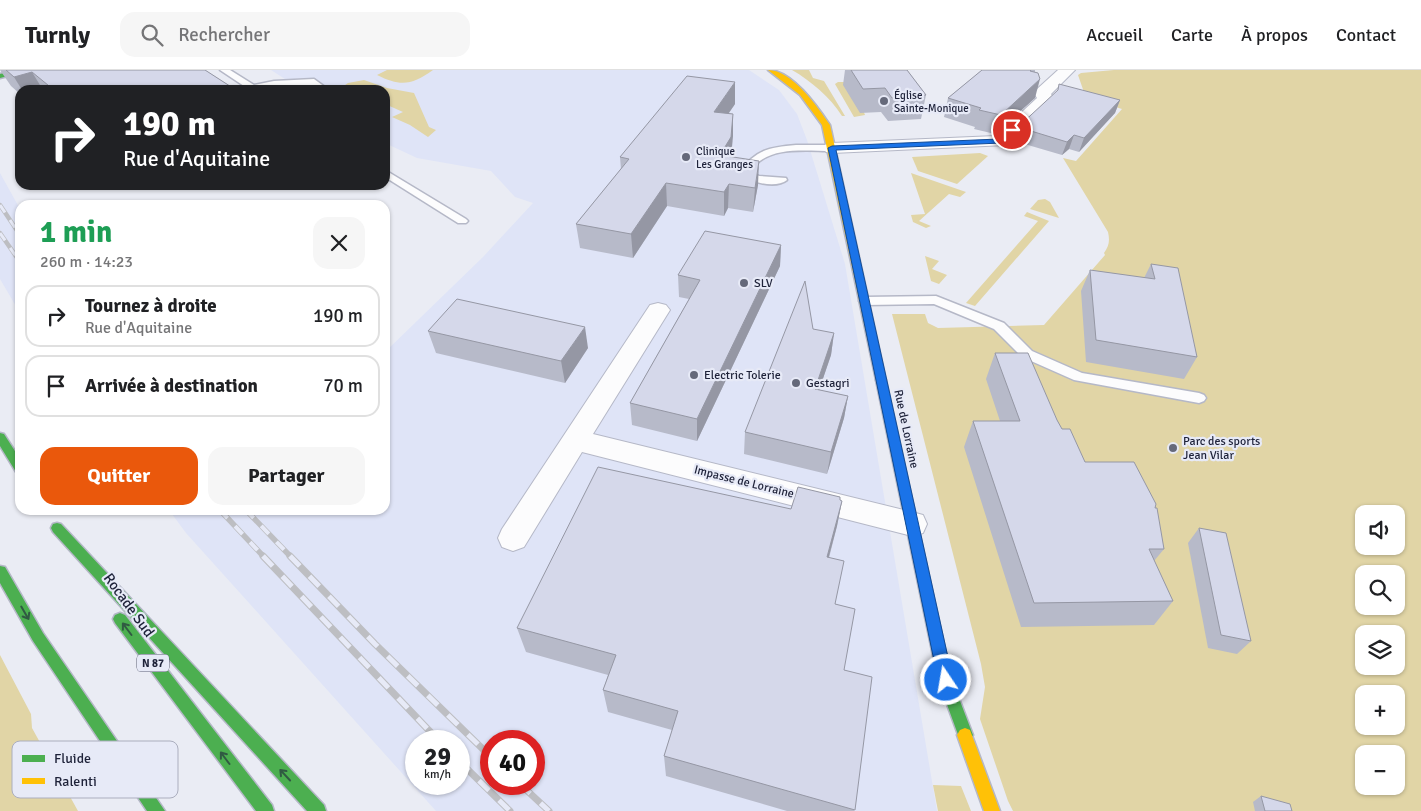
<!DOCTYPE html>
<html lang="fr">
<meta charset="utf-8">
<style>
body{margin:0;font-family:Signika,sans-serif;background:#f6f6f6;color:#202124;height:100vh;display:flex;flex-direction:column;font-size:19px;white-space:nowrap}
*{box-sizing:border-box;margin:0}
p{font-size:16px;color:#757577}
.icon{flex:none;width:28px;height:28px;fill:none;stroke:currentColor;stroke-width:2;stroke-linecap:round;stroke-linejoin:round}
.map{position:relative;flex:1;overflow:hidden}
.panel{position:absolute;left:15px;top:130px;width:375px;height:315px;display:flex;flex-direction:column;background:#fff;border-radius:15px;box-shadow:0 1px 4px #0004}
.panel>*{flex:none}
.banner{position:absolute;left:15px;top:15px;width:375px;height:105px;border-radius:15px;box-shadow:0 1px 4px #0004;background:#202124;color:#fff;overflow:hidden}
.fabs{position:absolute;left:1355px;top:435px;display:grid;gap:10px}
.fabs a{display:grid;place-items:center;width:50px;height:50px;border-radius:10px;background:#fff;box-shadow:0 1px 4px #0004;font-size:25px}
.speed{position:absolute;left:405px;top:660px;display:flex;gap:10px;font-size:25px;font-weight:700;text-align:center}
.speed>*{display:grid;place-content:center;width:65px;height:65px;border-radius:50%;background:#fff;box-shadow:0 1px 4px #0004;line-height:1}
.speed small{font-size:12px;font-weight:400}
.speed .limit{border:8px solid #d22;background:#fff;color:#111}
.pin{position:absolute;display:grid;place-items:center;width:42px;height:42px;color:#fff;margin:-21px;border:2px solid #fff;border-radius:50%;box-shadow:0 1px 5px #0007}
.me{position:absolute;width:55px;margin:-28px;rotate:348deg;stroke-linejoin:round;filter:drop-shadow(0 0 4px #0008)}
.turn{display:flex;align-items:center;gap:18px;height:105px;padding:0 25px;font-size:22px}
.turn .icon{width:65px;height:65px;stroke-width:2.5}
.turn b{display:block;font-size:35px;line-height:42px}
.round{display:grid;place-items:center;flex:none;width:52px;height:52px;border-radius:15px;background:#f6f6f6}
.headline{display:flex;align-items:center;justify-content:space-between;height:85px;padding:0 25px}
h1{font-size:30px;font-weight:700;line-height:38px;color:#1e9e55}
.action{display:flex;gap:10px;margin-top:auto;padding:10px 25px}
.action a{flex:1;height:58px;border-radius:15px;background:#ea580c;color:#fff;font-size:20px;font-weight:700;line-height:58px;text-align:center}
.action a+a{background:#f6f6f6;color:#202124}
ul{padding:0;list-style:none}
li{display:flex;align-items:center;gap:15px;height:62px;margin:0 10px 8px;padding:0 15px;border:2px solid #e0e0e0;border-radius:15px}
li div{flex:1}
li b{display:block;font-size:19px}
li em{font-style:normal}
header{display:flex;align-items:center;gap:30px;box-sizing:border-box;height:70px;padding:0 25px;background:#fff;border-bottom:1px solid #e0e0e0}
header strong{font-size:24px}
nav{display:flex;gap:28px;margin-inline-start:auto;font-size:18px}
.search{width:350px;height:45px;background:#f6f6f6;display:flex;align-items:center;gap:12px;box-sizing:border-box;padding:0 18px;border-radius:15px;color:#757577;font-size:19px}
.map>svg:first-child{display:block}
.built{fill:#dfe4f7;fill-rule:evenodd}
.green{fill:#e1d5a6;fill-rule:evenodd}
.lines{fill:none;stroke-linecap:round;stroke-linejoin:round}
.lane-casing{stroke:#b5b8c7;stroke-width:3}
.street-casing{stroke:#b5b8c7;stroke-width:2}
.fast-casing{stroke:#b5b8c7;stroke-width:3}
.slow-casing{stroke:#b5b8c7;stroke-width:3}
.lane{fill:#fcfcfd;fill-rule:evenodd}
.street{fill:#fcfcfd;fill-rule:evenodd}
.fast{fill:#4caf50;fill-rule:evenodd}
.slow{fill:#ffc107;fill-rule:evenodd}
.rail-far2-casing{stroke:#bdbec2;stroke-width:4.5}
.rail-far1-casing{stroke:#bdbec2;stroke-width:5.5}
.rail-casing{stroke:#bdbec2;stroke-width:7}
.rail-far2{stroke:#e7eaf7;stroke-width:3;stroke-dasharray:9;stroke-linecap:butt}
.rail-far1{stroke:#e7eaf7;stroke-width:4;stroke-dasharray:11;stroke-linecap:butt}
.rail{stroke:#e7eaf7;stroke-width:5;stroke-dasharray:14;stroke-linecap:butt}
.wall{fill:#b7bac9}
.shaded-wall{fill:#9597a4}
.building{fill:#d5d8ea;stroke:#9597a4}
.oneway{stroke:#305a42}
.route{fill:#1a73e8;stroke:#114b97}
.poi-dot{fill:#65697a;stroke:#e7eaf7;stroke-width:2}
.labels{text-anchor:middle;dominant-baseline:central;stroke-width:4.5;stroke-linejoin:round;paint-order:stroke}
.far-poi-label{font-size:11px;fill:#1e2239;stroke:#e7eaf7;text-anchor:start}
.shield{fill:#e7eaf7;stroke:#5a5e72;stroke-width:1}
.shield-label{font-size:11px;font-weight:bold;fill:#1e2239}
.poi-label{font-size:12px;fill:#1e2239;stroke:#e7eaf7;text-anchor:start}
.street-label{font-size:12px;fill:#1e2239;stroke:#e7eaf7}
.near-street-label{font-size:15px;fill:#1e2239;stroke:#e7eaf7}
.key{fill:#e7eaf7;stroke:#abaebe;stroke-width:1}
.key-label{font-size:14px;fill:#1e2239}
</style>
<header>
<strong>Turnly</strong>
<div class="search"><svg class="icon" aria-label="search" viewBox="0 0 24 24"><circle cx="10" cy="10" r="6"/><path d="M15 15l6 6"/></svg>Rechercher</div>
<nav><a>Accueil</a><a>Carte</a><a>À propos</a><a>Contact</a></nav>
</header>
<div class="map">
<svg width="1421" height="741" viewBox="0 0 1421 741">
<rect width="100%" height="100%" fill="#eaecf4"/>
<g class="built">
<path d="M271,0H749L779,20L797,44L807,70L845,194L937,741H436L186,463L169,440H385V282L483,187L533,133L515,127L491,101L417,88L385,73V20H296L285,9ZM416,671H459V714H416ZM491,671H534V714H491Z"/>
<polygon points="0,103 20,139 20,243 0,209"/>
</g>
<g class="green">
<path d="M387,0H433C412,15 401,17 377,5Z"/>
<path d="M792,0H809L813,8L824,11L845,46H842C830,27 811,11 792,0Z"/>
<path d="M1114,0H1421V741H1013L1008,731L980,649L985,617L981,594L892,244H925L928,253L938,258L1044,255L1105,185L1104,183C1109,176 1110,171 1108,162L1063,88L1076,91L1122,39L1086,28L1078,5L1081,3ZM1364,444H1396V476H1364ZM1364,504H1396V536H1364ZM1364,564H1396V596H1364ZM1364,624H1396V656H1364ZM1364,684H1396V716H1364Z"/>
<polygon points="364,10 387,18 414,23 429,57 436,60 428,67 410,55 392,47 403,42 385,34 385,20 338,20 348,13"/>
<polygon points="838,12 852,12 865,45 854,47 835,14"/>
<polygon points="980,83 988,86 957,114 918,101 912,87"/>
<polygon points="911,103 966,122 960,127 949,124 919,151 931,156 926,158 913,152 911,145 925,144"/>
<polygon points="1045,129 1050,132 1059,148 1030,139 1038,130"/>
<polygon points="1027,142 1049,151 975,236 966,233 1038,151 1024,146"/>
<polygon points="925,186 939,191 932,199 947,205 939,214 931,211"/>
<polygon points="0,585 31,644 32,658 78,741 0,741"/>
<polygon points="933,715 961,716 971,741 938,741"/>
</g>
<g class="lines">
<defs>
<g id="lane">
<polygon points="220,0 230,0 254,15 274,11 314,9 329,20 319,20 312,15 250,20"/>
<path d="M796,75H832L837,78L832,81C804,81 768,75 750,101L759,106L786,108L787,110C776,119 749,113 740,102C755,80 770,77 796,75Z"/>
<polygon points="385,100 466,149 468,151 466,153 458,153 385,107"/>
<polygon points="936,226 1004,253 1032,281 1082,303 1199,323 1204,325 1206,328 1204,331 1199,333 1074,310 1022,287 994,259 934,234 865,235 859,231 865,227"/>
</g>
<g id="street">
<polygon points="1058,0 1075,0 1051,24 1054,29 1052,32 1007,75 832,83 826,82 823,78 826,74 832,73 996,66 1037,28 1034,23 1036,20"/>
<polygon points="658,233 666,235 670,240 593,364 912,442 923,445 927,454 923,463 912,466 582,382 524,477 513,481 502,477 498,468 502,459 650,235"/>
</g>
<g id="fast">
<polygon points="19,0 31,0 0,8 0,4"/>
<polygon points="881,306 886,310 952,610 973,665 970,670 965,672 960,670 938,610 876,310"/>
<polygon points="0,363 4,364 20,389 20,403 16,402 0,376"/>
<polygon points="57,453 61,454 324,735 326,741 307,741 53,462 51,458 53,454"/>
<polygon points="0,496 5,497 43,563 165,741 147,741 33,571 0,513"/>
<polygon points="120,543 125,545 272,735 274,741 256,741 115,553 113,549 115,545"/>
</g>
<g id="slow">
<path d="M768,0C792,0 817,36 830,55L886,310L885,313H877L876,310L822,55L800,25Z"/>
<polygon points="965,658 970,660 1000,741 984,741 957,665 960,660"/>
</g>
</defs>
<use href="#lane" class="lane-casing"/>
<use href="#street" class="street-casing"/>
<use href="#fast" class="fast-casing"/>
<use href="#slow" class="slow-casing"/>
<use href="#lane" class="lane"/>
<use href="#street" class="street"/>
<use href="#fast" class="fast"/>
<use href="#slow" class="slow"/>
<defs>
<g id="rail-far2">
<polyline points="0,135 20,165"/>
<polyline points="0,163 20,192"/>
</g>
<g id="rail-far1">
<polyline points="220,440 264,487"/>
<polyline points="246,440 291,487"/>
</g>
<g id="rail">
<polyline points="263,486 439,671"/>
<polyline points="290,486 375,574 491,687"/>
<polyline points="459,691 510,741"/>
<polyline points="520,714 549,741"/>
</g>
</defs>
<use href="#rail-far2" class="rail-far2-casing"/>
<use href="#rail-far1" class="rail-far1-casing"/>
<use href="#rail" class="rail-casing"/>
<use href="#rail-far2" class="rail-far2"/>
<use href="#rail-far1" class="rail-far1"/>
<use href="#rail" class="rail"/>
</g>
<g class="wall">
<polygon points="0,0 205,0 236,20 20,20 20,24 11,16"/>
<polygon points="845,0 907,0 926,25 921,49 888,51 881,42 860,43 843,15"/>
<polygon points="982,0 1035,0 1035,28 995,64 974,59 975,57 944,47 948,28"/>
<polygon points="1120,30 1115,43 1079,82 1069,79 1062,85 1014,71 1018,57"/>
<polygon points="735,34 729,43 733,44 731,87 758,115 753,142 728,138 724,146 667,136 633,188 580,178 576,154 621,99 620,87"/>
<polygon points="781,175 780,196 697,371 632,355 630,333 689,229 679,227 678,205"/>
<polygon points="1151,194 1197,287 1184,309 1086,292 1081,221 1090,200 1144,208"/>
<polygon points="428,261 588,278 565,313 436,283"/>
<polygon points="834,263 831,285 819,320 848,326 844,348 827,404 744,384 745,362"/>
<polygon points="995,283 1057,350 1062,359 1085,392 1155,438 1164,479 1154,491 1173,531 1154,555 1021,557 964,377 973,351 1000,351 986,309"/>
<polygon points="842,431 837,456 829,488 844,600 854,741 787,741 666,706 664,686 672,660 608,642 603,620 608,605 526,582 517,558 791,439"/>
<polygon points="1199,458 1251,571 1237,584 1208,578 1188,473"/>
<polygon points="1261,726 1292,741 1255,741 1253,732"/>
</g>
<g class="shaded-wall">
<polygon points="32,2 43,20 22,20 14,7"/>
<polygon points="1040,9 1035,28 995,64 1001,45"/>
<polygon points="735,12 735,34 714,64 714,42"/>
<polygon points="1120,30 1115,43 1079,82 1084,68"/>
<polygon points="733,44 733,66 731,89 720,85"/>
<polygon points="1074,65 1069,79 1062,85 1067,72"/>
<polygon points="759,91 758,115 753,142 755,118"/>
<polygon points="666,113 667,136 633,188 631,164"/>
<polygon points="729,114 728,138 724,146 724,122"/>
<polygon points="781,175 780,196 697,371 697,349"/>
<polygon points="585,257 588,278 565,313 561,291"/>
<polygon points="834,263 831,285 812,341 815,319"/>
<polygon points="848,326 844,348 827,404 831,382"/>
<polygon points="842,431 837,456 822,512 827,487"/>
</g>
<g class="building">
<polygon points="6,0 205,0 236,20 54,20 32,2 14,7"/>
<polygon points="851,0 907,0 926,25 892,28 885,18 863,19"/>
<polygon points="982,0 1031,0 1030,1 1038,3 1040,9 1001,45 979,40 981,38 948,28"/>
<polygon points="687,6 735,12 714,42 733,44 731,67 720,85 759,91 755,118 729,114 724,122 666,113 631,164 576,154 629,89 620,87"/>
<polygon points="1059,14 1120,30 1084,68 1074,65 1067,72 1018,57 1058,20"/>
<polygon points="705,161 781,175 697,349 630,333 700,210 678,205"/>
<polygon points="1151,194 1178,198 1197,287 1096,270 1090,200 1155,209"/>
<polygon points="805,211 813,259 834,263 815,319 848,326 831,382 745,362"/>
<polygon points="457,229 585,257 561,291 428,261"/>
<polygon points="995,283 1028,283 1057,350 1062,359 1070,359 1085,392 1134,392 1156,434 1155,438 1157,438 1164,479 1149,479 1173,531 1034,533 973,351 1020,351"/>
<polygon points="598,397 791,439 798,417 840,427 840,430 842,431 827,487 844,491 835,534 855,539 844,600 872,607 855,740 664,686 678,641 603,620 616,585 517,558"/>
<polygon points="1199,458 1226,463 1251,571 1221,565"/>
<polygon points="1261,726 1290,734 1292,741 1265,741"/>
</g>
<defs><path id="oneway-shaft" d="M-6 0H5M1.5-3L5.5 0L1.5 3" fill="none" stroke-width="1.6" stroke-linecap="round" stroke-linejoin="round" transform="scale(1.25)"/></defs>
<g class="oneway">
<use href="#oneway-shaft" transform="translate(25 543) rotate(60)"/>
<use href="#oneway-shaft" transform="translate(127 559) rotate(-127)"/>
<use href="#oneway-shaft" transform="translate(225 688) rotate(-127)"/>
<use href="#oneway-shaft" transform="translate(285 705) rotate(-133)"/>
</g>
<polygon class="route" points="1009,59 1016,60 1001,73 836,80 953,610 951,615 946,617 940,615 938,610 828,78 832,76 999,69"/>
<g class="poi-dot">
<circle cx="884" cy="31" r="5"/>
<circle cx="686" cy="87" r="5"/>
<circle cx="744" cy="213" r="5"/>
<circle cx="694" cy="305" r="5"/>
<circle cx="796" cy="313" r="5"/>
<circle cx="1173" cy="378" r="5"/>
</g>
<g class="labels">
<g class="far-poi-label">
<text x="894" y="25">Église<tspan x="894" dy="13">Sainte-Monique</tspan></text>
<text x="696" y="81">Clinique<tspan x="696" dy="13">Les Granges</tspan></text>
</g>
<rect class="shield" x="137" y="584.5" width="32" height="17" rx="4"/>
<g class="shield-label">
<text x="153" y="593">N 87</text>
</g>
<g class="poi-label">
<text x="754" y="213">SLV</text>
<text x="704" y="305">Electric Tolerie</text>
<text x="806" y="313">Gestagri</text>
<text x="1183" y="371">Parc des sports<tspan x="1183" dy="14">Jean Vilar</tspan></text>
</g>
<g class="street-label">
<text transform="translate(906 359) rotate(78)">Rue de Lorraine</text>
<text transform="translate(744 412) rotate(14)">Impasse de Lorraine</text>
</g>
<g class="near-street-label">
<text transform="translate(129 535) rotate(54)">Rocade Sud</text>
</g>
</g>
<rect x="12" y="671" width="166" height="57" rx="8" class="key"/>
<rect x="22" y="685" width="23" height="7" fill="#4caf50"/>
<rect x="22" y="708" width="23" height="6" fill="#ffc107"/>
<g class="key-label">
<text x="54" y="693">Fluide</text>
<text x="54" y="716">Ralenti</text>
</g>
</svg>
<div class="fabs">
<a><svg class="icon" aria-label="sound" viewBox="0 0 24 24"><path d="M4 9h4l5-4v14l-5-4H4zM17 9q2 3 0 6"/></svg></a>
<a><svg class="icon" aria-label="search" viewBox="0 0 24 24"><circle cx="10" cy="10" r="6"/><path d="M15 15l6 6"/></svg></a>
<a><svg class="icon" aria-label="layers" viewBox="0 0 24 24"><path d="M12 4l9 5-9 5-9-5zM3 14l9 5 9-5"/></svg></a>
<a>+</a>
<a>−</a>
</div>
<div class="speed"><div>29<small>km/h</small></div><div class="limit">40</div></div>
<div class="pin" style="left:1012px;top:60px;background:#d93025"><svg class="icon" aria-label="arrive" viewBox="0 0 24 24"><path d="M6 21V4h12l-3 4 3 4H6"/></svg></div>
<svg class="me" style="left:946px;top:610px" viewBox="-20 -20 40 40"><circle r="17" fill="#1a73e8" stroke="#fff" stroke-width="3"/><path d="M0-11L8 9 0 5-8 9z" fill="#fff"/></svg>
<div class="banner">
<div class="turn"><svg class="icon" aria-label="right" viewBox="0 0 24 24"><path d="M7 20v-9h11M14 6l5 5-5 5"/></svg><div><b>190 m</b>Rue d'Aquitaine</div></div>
</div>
<section class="panel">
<div class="headline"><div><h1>1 min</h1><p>260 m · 14:23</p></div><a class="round"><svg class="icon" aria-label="close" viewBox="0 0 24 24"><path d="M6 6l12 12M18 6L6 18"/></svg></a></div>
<ul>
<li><svg class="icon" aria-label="right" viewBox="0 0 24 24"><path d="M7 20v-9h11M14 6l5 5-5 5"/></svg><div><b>Tournez à droite</b><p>Rue d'Aquitaine</p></div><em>190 m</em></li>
<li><svg class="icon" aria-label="arrive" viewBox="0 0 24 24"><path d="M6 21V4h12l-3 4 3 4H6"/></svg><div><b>Arrivée à destination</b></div><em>70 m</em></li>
</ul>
<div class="action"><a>Quitter</a><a>Partager</a></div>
</section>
</div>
